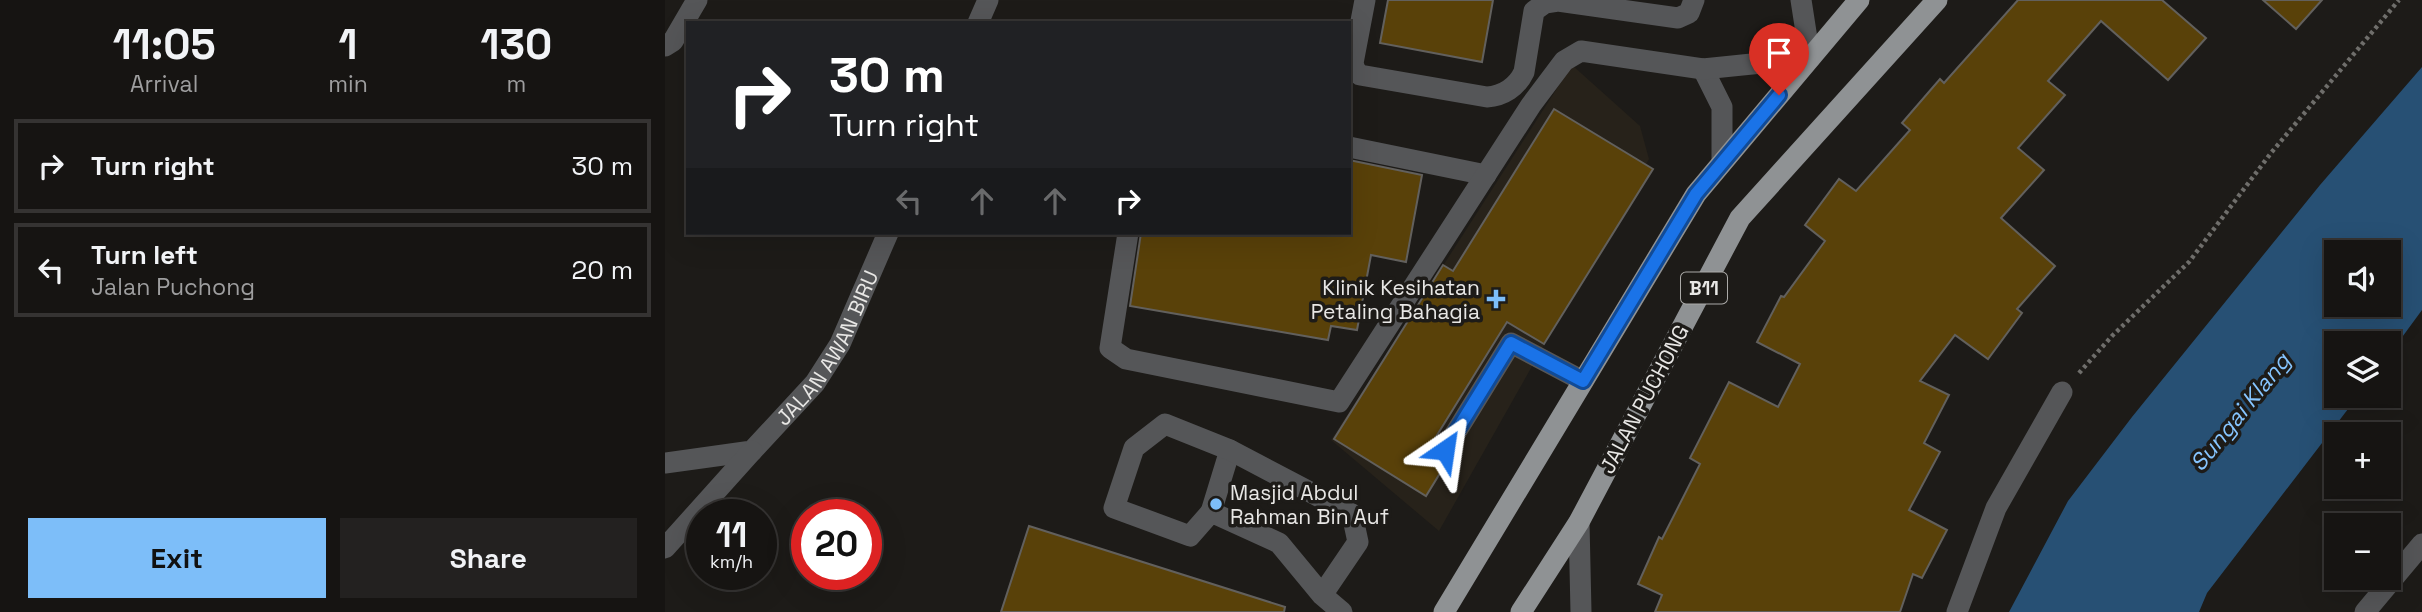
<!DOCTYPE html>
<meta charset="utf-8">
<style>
body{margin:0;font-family:"Space Grotesk",sans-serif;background:#232120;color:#f1f3f6;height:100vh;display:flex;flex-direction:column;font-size:26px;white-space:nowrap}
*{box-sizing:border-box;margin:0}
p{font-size:23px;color:#9e9e9f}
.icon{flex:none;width:38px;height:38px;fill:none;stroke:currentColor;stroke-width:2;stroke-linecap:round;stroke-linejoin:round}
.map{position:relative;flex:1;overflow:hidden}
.panel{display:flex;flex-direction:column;background:#161412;width:665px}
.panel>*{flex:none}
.guide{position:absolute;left:21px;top:21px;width:665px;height:214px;border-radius:0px;box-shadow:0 7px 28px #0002,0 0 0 2px #353332;background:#202124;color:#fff;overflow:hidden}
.buttons{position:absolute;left:1659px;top:240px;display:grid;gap:14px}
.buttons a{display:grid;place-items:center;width:77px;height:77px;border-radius:0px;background:#161412;box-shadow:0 7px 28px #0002,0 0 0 2px #353332;font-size:35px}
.speed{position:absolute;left:21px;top:499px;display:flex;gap:14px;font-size:35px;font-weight:700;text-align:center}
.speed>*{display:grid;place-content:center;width:91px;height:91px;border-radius:50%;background:#161412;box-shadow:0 7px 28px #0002,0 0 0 2px #353332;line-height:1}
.speed small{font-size:18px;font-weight:400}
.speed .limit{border:10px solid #d22;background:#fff;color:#111}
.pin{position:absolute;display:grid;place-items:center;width:60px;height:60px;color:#fff;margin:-72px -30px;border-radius:50% 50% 50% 0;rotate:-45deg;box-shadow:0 0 7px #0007}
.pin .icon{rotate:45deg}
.me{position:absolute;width:77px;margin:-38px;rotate:32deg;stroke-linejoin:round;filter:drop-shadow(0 0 5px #0008)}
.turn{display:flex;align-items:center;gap:24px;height:147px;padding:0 28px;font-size:32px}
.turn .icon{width:91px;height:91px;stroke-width:2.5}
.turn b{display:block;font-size:49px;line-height:60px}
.lanes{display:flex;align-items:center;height:66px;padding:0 28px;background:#0003;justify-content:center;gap:35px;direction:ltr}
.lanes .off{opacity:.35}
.eta{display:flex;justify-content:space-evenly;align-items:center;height:119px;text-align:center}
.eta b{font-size:42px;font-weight:700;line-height:49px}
.button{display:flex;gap:14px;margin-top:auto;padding:14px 28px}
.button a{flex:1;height:80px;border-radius:0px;background:#7dbef9;color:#111;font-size:28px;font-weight:700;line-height:80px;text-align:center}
.button a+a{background:#232120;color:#f1f3f6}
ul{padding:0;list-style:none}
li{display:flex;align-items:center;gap:21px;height:94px;margin:0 14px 10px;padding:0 14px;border:4px solid #353332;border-radius:0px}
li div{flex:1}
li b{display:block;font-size:26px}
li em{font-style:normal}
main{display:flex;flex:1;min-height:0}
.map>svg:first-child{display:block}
.built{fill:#27221a}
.water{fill:#275074;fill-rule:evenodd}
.building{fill:#594109;stroke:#62605d;stroke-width:2}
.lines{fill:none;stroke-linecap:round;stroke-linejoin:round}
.path{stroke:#6f6e6b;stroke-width:4.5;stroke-dasharray:3.5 3.5;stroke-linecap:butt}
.minor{stroke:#555658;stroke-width:21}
.major{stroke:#8f9294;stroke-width:21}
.route-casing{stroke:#114b97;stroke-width:18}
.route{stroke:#1a73e8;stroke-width:12}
.poi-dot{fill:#7dbef9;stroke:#1d1b18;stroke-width:2.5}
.labels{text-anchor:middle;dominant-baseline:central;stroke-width:7;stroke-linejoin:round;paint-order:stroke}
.shield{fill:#1d1b18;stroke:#abaaa8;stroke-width:2}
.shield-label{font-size:19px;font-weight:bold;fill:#e8e7e5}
.poi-label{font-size:21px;fill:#e8e7e5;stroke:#1d1b18;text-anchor:end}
.street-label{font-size:21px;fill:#e8e7e5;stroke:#1d1b18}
.water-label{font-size:23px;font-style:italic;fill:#86c5ff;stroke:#1d1b18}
</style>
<main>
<section class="panel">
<div class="eta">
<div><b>11:05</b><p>Arrival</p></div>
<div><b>1</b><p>min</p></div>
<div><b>130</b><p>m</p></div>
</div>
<ul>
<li><svg class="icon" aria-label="right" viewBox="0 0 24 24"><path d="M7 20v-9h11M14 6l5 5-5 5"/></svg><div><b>Turn right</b></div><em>30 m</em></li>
<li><svg class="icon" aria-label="left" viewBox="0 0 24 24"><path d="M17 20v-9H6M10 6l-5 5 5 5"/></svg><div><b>Turn left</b><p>Jalan Puchong</p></div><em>20 m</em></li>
</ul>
<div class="button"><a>Exit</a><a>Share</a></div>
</section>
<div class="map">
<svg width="1757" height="612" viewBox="0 0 1757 612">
<rect width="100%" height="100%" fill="#1d1b18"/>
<polygon class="built" points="907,65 975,126 984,159 774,531 666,440"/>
<path class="water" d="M1757,67V310L1724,355V343H1671V396H1693L1542,593L1534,612H1344L1403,501L1467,417L1655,185ZM1671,252H1724V304H1671Z"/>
<g class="building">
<polygon points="723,0 828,0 817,62 715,43"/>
<polygon points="1353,0 1497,0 1541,38 1503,80 1436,21 1383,81 1400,95 1353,148 1379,170 1336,218 1390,266 1352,309 1357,313 1323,359 1290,335 1255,381 1284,395 1259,443 1275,452 1244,510 1282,530 1257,578 1248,574 1235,612 990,612 997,595 973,584 994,537 997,539 1035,464 1025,458 1064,382 1113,407 1135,364 1092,342 1116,296 1119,297 1160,241 1140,225 1174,179 1191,191 1245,130 1237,123 1275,79 1279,83"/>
<polygon points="1598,0 1657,0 1631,29"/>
<polygon points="889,109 988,169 879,344 842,322 761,453 780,465 761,496 669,439 778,265 788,271"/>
<polygon points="684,160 757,175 741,262 706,255 692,330 666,326 663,340 465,306 476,233 684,233"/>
<polygon points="364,526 620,607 619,612 336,612"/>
</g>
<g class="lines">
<polyline class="path" points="1414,373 1447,336 1524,262 1606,153 1734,0"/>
<g class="minor">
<path d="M700,0L688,63L690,70L695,75L822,97C838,96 852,87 859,72L869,11L880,3L893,1L1013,18L1024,13L1029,0"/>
<polyline points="313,23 323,0"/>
<polyline points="0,46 8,41 32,0"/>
<polyline points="1038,69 1057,107 1057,162"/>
<polyline points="684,147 821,175"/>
<polyline points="463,233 445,348 461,359 674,402 866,105 899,61 916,51 1038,69 1145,58 1136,0"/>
<polyline points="780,450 846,343 918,381"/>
<path id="s1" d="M0,463L87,451L150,383L175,344L223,233"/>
<polyline points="546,512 565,450"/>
<polyline points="914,522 916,612"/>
<polyline points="0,548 87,451"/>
<polyline points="657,595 693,542 687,514 565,450 500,424 469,448 449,508 525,536 546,512 614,543 657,595 677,612"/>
<polyline points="1292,612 1331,508 1397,392"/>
<polyline points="1700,612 1757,544"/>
</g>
<g class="major">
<polyline points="779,612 1031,194 1194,0"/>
<polyline points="856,612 914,522 1075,218 1272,0"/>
</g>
</g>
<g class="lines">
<defs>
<polyline id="route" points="780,450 846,343 918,381 1031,194 1114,95"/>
</defs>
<use href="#route" class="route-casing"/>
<use href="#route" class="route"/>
</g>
<g class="poi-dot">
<path d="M827.5 288.5h7v7h7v7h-7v7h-7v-7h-7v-7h7z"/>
<circle cx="551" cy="504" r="7"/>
</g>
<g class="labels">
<rect class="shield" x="1016" y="272.5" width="46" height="31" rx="5"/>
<g class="shield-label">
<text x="1039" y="288">B11</text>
</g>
<g class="poi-label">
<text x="815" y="287">Klinik Kesihatan<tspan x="815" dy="24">Petaling Bahagia</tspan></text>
<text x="565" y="492" text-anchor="start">Masjid Abdul<tspan x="565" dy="24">Rahman Bin Auf</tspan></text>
</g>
<g class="street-label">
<text stroke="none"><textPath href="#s1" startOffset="217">JALAN AWAN BIRU</textPath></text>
<text transform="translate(979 399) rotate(-62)">JALAN PUCHONG</text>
</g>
<g class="water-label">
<text transform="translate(1575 412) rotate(-51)">Sungai Klang</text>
</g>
</g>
</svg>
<div class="buttons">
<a><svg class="icon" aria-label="sound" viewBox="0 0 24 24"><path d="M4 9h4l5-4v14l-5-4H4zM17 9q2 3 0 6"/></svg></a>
<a><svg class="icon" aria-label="layers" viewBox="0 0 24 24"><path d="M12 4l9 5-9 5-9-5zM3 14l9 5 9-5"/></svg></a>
<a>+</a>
<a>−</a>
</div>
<div class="speed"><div>11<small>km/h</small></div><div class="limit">20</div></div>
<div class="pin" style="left:1114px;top:95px;background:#d93025"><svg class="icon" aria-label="arrive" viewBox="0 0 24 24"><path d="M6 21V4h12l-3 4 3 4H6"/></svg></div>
<svg class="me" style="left:780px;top:450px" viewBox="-20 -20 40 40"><path d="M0-17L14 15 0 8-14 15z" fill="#1a73e8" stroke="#fff" stroke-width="4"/></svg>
<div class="guide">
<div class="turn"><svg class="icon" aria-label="right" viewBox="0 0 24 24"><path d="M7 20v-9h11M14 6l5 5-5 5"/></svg><div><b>30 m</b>Turn right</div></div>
<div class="lanes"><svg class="icon off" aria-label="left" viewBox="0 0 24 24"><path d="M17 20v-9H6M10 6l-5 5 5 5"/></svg><svg class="icon off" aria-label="ahead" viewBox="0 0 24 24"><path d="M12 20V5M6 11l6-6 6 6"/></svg><svg class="icon off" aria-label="ahead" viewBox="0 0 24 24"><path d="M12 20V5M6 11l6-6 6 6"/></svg><svg class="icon" aria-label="right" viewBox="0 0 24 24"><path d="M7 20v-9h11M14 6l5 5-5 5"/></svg></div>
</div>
</div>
</main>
